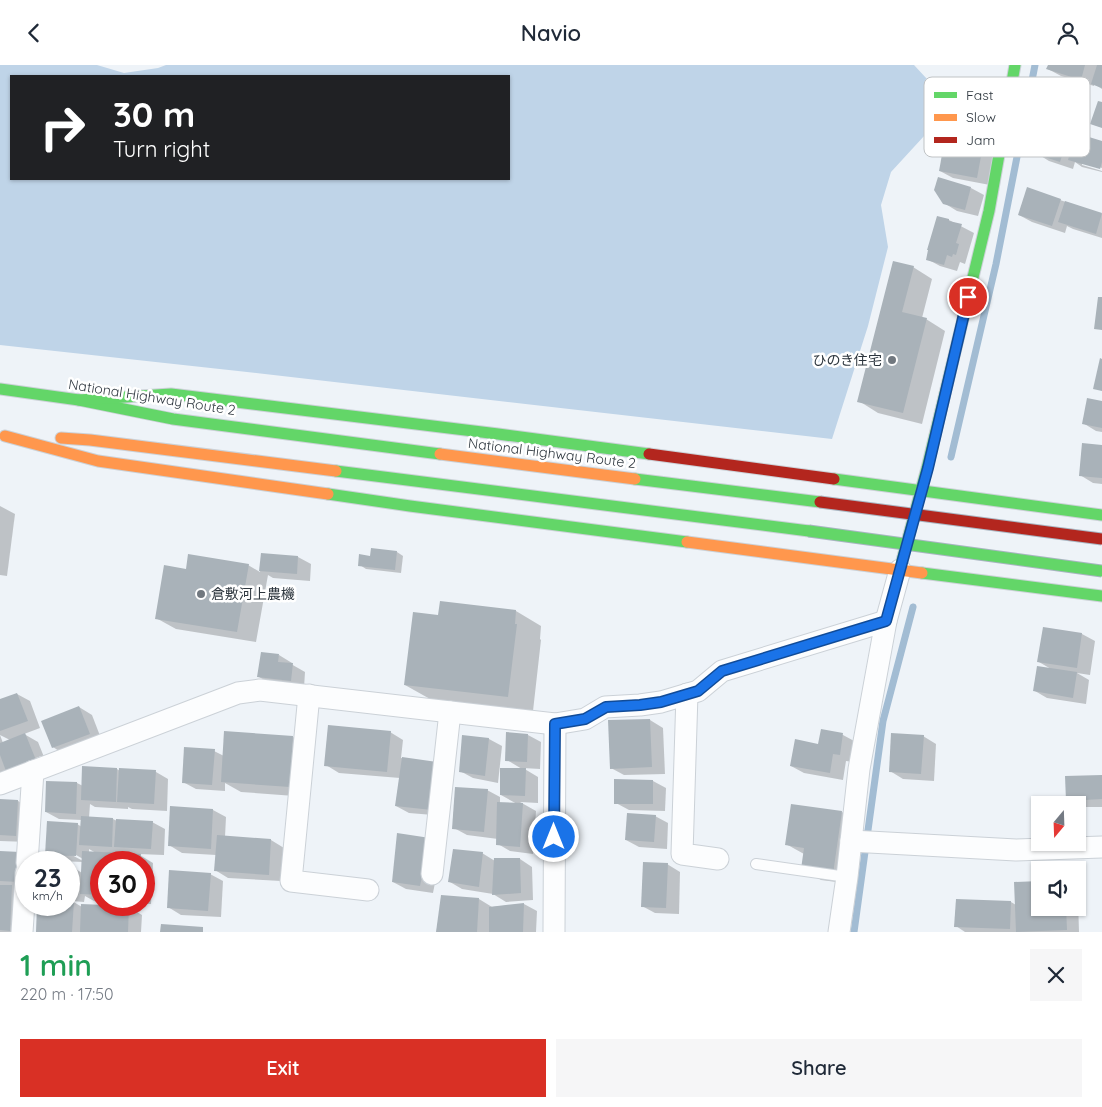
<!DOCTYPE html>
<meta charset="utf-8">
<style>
body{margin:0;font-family:Quicksand,"Noto Sans JP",sans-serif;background:#f6f6f7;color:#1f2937;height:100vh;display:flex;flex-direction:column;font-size:19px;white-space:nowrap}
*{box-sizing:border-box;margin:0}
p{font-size:16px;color:#747a83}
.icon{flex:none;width:28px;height:28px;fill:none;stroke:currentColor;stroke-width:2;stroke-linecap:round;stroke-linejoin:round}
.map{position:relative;height:867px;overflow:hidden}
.details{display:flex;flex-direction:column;background:#fff;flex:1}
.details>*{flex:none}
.guide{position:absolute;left:10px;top:10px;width:500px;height:105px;border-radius:0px;box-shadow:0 1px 4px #0004;background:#202124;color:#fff;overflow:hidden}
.needle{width:32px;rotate:199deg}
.fabs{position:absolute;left:1031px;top:731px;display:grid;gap:10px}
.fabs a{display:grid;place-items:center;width:55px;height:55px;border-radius:0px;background:#fff;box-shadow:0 1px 4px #0004;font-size:25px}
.speed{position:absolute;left:15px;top:786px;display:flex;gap:10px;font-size:25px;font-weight:700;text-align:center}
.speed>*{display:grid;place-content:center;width:65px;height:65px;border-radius:50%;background:#fff;box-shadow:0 1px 4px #0004;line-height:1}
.speed small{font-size:12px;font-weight:400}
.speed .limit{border:8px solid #d22;background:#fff;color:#111}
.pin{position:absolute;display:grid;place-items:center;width:42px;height:42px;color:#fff;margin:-21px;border:2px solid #fff;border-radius:50%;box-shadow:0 1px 5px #0007}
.me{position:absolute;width:55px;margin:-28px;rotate:0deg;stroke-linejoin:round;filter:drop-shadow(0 0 4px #0008)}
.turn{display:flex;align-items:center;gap:18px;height:105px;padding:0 20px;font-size:22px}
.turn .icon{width:65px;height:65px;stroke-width:2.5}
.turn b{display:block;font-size:35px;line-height:42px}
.round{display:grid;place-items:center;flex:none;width:52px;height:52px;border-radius:0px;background:#f6f6f7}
.headline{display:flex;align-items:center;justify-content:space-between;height:85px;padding:0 20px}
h1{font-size:30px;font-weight:600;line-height:38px;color:#1e9e55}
.primary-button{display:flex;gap:10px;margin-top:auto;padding:10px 20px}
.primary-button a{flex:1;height:58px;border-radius:0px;background:#d93025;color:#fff;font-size:20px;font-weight:600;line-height:58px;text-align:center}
.primary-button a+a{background:#f6f6f7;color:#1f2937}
header{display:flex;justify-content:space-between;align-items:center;height:65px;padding:0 20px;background:#fff;font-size:22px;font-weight:600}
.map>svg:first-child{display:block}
.forest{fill:#bfd4e8;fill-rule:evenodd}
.shadow{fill:#0003;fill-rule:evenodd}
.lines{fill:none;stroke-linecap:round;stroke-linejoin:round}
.stream{stroke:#a2bcd3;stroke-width:7}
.building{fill:#a9b2b9}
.lane-casing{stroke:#cbd1d7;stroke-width:12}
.street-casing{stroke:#cbd1d7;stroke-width:23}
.fast-casing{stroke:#cbd1d7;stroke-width:13}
.slow-casing{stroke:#cbd1d7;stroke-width:13}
.jam-casing{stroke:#cbd1d7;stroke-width:13}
.lane{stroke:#fcfdfe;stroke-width:10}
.street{stroke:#fcfdfe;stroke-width:21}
.fast{stroke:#63d668;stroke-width:11}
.slow{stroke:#ff974d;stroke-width:11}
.jam{stroke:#b3261e;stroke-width:11}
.fast-bridge-casing{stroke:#a8b5c1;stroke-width:13;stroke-linecap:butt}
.jam-bridge-casing{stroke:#a8b5c1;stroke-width:13;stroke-linecap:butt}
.fast-bridge{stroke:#63d668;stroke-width:11}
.jam-bridge{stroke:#b3261e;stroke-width:11}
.route-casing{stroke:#114b97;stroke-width:12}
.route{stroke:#1a73e8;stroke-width:9}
.poi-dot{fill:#71787f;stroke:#fff;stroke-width:2}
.labels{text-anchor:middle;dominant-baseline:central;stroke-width:5;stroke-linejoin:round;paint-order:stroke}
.poi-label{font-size:14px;fill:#2d363e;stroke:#fff;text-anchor:end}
.street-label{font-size:14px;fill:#2d363e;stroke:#fff}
.key{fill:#fff;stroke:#c0c3c5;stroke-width:1}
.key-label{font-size:14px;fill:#2d363e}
</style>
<header><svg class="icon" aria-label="back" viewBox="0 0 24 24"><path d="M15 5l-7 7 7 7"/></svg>Navio<svg class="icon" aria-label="person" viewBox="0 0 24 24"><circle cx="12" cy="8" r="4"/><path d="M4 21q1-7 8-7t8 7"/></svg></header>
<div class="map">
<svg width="1102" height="867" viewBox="0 0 1102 867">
<rect width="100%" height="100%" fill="#eef3f8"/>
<path class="forest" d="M0,0H97L124,8L158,3L166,0H914L927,14L925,70L891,107L881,140L888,182L868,261L832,374L238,306L0,280ZM11,11H509V114H11Z"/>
<g class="shadow">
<polygon points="1049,0 1102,0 1102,24 1094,19 1094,21 1061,11 1048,4"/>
<polygon points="1069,68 1076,72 1102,77 1102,103 1082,97 1082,100 1102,106 1102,107 1082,102 1075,97 1073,104 1049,96 1036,88"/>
<polygon points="983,76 996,84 990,120 953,113 940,106"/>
<polygon points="971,123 984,130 978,151 957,146 944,138"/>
<polygon points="1027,124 1102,149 1102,173 1073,164 1067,161 1065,168 1032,157 1019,150"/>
<polygon points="949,155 974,168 965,199 960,197 957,206 940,201 927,194"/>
<polygon points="913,202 932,214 922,253 926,254 945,266 922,359 878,348 859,336"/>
<polygon points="1102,337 1102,367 1096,366 1083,358"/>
<polygon points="1102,381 1102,419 1093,418 1080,410"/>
<polygon points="0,441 15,449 7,511 0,510"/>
<polygon points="397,487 403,491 401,508 366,504 360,500"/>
<polygon points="262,490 298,492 311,499 310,516 273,513 268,510 256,577 176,564 156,553 187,505 248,500 260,507"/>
<polygon points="441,537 516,546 541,561 540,574 541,575 533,646 430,634 405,620 439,551"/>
<polygon points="1044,563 1082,569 1095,576 1090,610 1077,608 1089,615 1086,639 1047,633 1035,626 1051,604 1039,597"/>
<polygon points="279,590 292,598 291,599 305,607 304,623 272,619 259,612"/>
<path d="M17,629L30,636L40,663L24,669L38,677L48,702L0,712V670L3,678L10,675L0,670V635ZM41,691L42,694L14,702Z"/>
<polygon points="79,642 92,650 102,676 65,690 53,682"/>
<polygon points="650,655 663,663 665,709 624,710 611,703 609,657"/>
<polygon points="822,666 843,670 856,677 853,697 846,696 843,715 804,708 791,701 819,680"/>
<polygon points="390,667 403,675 401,693 437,698 445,751 409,748 396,741 400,713 339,708 326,700"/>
<polygon points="528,670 541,677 540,704 523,703 538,712 538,738 520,737 536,746 533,789 510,786 498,779 498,774 467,770 454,763 487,725 500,732 500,738 517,739 501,730 522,704 507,695"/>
<polygon points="463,671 489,674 502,681 498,718 473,713 460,706"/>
<polygon points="923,671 936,679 934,716 903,714 890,706"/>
<polygon points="293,672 312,683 308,732 241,727 225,718 225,726 196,724 183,717 214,686 224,691"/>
<path d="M117,704L120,706L156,707L168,714L167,746L132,744L128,742V744L95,742L90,739L89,753L113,754L117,756L152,757L165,764L164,790L138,789L153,798L151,839H144V798H101V837L94,836L85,831L84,837L72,836L82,842H129L142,850L141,867H38L39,840H69V802H73L82,808L83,797L59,796L46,789L77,759L82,762V755L59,754L46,747L48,717L77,718L83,721ZM89,784L96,788H89ZM71,787L83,794V796L70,789Z"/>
<polygon points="1102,711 1102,742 1080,742 1067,735"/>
<polygon points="653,716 666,723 665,746 629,745 616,738"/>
<polygon points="0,735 18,736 31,744 29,777 0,776"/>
<polygon points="172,742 213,745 226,752 225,772 271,775 284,783 281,816 228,813 215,805 216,790 182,788 169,780"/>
<polygon points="842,747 861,758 852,819 821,815 802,803 804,789 786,779"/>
<polygon points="655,751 668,758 667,784 639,782 626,775"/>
<polygon points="442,782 433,828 406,824 393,817"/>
<polygon points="0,787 26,823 14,823 25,829 23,867 0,867"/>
<polygon points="482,788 495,796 520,794 532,802 533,835 506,837 493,829 462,824 450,817"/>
<polygon points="667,799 680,807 679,849 655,848 642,841"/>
<polygon points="210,809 223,816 221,852 181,850 168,842"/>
<polygon points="1040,818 1040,842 1078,842 1078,835 1079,867 965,867 956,861 1011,837 1016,840"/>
<polygon points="479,834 492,842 524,839 537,846 536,867 437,867"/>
</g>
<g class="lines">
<g class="stream">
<polyline points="951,392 996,199 1035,0"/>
<polyline points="854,867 883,656 913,542"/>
</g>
</g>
<g class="building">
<polygon points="1048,0 1085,0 1081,15 1046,4"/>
<polygon points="1097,0 1102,0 1102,23 1091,19"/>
<polygon points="1098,36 1102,37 1102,63 1090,59"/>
<polygon points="1045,58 1070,67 1060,97 1035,89"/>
<polygon points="946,68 984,75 977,113 939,106"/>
<polygon points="1076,68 1102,76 1102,97 1100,104 1068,95"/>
<polygon points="938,112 971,122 965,145 943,139 934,125"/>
<polygon points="1027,122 1061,134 1052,161 1018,150"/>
<polygon points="1065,136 1102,148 1096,169 1058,157"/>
<polygon points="937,151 949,154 949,156 962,159 956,178 959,179 956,190 953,189 952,192 947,190 944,200 926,195 928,185 927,185"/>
<polygon points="893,196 914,201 902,247 927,253 903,348 857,337"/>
<polygon points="1098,232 1102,232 1102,265 1094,264"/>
<polygon points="1100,293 1102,294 1102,326 1093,324"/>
<polygon points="1087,333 1102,336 1102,363 1082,359"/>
<polygon points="1082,378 1102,380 1102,413 1079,411"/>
<polygon points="371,483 397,486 395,505 358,501 359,489 370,491"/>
<polygon points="261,488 298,491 297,509 259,506"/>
<polygon points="188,489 249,499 237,567 155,554 164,500 186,504"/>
<polygon points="440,536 516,545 515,559 517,559 508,632 404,620 413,547 438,550"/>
<polygon points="1043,562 1082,568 1077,603 1037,597"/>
<polygon points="261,587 279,589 278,597 293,598 291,616 257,612"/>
<polygon points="1037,601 1077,607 1073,633 1033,626"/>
<polygon points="17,628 28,656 0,666 0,634"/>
<polygon points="79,641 90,669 52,683 41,656"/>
<polygon points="650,654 652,702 610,704 608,655"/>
<polygon points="328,660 391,666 387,707 324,701"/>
<polygon points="821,664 843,668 840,690 833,689 830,708 790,701 795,674 818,679"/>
<polygon points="224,666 293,671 290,722 221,717"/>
<polygon points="506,667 528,669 527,697 505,696"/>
<polygon points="25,668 36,695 6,706 0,690 0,678"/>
<polygon points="891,668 924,670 921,709 889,707"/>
<polygon points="462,670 489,673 485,711 459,707"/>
<polygon points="184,682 215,684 212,720 182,718"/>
<polygon points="402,692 437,697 432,745 395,741"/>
<polygon points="82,701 117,703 116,737 81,735"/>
<polygon points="119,703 156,705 154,739 117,737"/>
<polygon points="500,703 526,703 525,731 500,730"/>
<polygon points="1102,710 1102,734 1066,736 1065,711"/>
<polygon points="614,714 653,715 653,739 614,739"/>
<polygon points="46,716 77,717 76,749 45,747"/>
<polygon points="455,722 488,724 484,767 452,764"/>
<polygon points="0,734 18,735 16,771 0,770"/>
<polygon points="497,737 523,738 520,782 496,780"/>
<polygon points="791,739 842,746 833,809 801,804 804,783 785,780"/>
<polygon points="170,741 213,744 211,784 168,781"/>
<polygon points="627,748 656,750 654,777 625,775"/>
<polygon points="81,751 113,753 112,782 79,780"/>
<polygon points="116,754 153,756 151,784 114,782"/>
<polygon points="47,756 78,758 76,791 45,790"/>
<polygon points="397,768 430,773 420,821 392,817"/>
<polygon points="217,770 271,774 269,810 214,806"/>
<polygon points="453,784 483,787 479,822 448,817"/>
<polygon points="0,786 20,787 18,817 0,816"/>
<polygon points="82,786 141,789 140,798 101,798 101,830 80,829"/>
<polygon points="494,793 520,793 521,828 492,830"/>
<polygon points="643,797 668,798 666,843 641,842"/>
<polygon points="69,801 73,801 72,830 69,830"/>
<polygon points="169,805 211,808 208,846 167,843"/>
<polygon points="1040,816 1040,842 1066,842 1067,865 1016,867 1014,817"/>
<polygon points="0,820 12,820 10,866 0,865"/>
<polygon points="441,830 479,833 477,867 436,867"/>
<polygon points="956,834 1011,836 1010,864 954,862"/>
<polygon points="69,836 74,836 72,867 36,867 37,840 69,840"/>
<polygon points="524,838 523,867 489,867 489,842"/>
<polygon points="81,839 129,841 128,867 80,867"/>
<polygon points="161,859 203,862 203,867 160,867"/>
</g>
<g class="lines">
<defs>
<polyline id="lane" points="756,799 847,812"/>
<g id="street">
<polyline points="687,629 682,789 718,794"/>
<polyline points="309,630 291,816 368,825"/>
<polyline points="0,719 238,628 260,625 555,659 585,654 605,642 640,640 661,637 698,626 722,606 886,556"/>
<polyline points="851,776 1016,785 1102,782"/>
<polyline points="27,798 33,706"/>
<polyline points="432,809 450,647"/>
<polyline points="22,867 26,808"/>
<polyline points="554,867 555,659"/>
<polyline points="839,867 847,812 859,704 886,556 900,505"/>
</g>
<g id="fast">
<polyline points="0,324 79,335 173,354 440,389"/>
<polyline points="79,335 171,329 498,369 649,389"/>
<polyline points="336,406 809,466"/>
<polyline points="635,414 820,437"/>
<polyline points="834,414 1102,450"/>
<polyline points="328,429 410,441 687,477"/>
<polyline points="900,503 927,403 989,146 1015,0"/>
<polyline points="922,508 1102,531"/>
</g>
<g id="slow">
<polyline points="5,371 98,396 328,429"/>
<polyline points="61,373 90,375 336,406"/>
<polyline points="440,389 635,414"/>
<polyline points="687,477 922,508"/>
</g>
<polyline id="jam" points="649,389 834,414"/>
</defs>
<use href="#lane" class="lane-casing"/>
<use href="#street" class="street-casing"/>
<use href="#fast" class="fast-casing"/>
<use href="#slow" class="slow-casing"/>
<use href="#jam" class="jam-casing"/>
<use href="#lane" class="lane"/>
<use href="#street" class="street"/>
<use href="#fast" class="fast"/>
<use href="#slow" class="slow"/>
<use href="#jam" class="jam"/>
<defs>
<polyline id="fast-bridge" points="809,466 1102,506"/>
<polyline id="jam-bridge" points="820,437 1102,474"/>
</defs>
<use href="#fast-bridge" class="fast-bridge-casing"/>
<use href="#jam-bridge" class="jam-bridge-casing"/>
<use href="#fast-bridge" class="fast-bridge"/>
<use href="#jam-bridge" class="jam-bridge"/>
</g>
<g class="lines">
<defs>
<polyline id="route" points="554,772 555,659 585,654 606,642 640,640 661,637 698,626 722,606 886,556 928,403 968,232"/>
</defs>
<use href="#route" class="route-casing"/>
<use href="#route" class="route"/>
</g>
<g class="poi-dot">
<circle cx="892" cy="295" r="5"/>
<circle cx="201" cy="529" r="5"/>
</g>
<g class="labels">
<g class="poi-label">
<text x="882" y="295">ひのき住宅</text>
<text x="211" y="529" text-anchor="start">倉敷河上農機</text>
</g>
<g class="street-label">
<text transform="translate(152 332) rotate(9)">National Highway Route 2</text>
<text transform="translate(552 388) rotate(7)">National Highway Route 2</text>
</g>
</g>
<rect x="924" y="12" width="166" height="80" rx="8" class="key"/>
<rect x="934" y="27" width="23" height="6" fill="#63d668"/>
<rect x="934" y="49" width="23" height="7" fill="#ff974d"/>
<rect x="934" y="72" width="23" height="6" fill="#b3261e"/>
<g class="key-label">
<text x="966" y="35">Fast</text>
<text x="966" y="57">Slow</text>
<text x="966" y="80">Jam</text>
</g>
</svg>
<div class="fabs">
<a><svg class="needle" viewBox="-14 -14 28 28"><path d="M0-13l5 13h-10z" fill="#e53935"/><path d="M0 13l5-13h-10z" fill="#747a83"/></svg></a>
<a><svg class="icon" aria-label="sound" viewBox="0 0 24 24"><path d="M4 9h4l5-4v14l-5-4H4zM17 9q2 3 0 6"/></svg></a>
</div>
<div class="speed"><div>23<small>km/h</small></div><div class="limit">30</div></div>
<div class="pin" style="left:968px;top:232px;background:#d93025"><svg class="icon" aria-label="arrive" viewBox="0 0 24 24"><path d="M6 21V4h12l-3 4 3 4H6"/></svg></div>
<svg class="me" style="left:554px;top:772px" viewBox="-20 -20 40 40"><circle r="17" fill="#1a73e8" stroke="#fff" stroke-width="3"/><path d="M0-11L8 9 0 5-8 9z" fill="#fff"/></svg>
<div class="guide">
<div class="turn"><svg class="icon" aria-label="right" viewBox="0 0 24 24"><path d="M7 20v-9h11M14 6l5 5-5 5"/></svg><div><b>30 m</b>Turn right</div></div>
</div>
</div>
<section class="details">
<div class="headline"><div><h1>1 min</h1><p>220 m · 17:50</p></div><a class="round"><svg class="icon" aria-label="close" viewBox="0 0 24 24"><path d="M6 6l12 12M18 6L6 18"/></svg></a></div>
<div class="primary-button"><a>Exit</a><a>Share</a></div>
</section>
